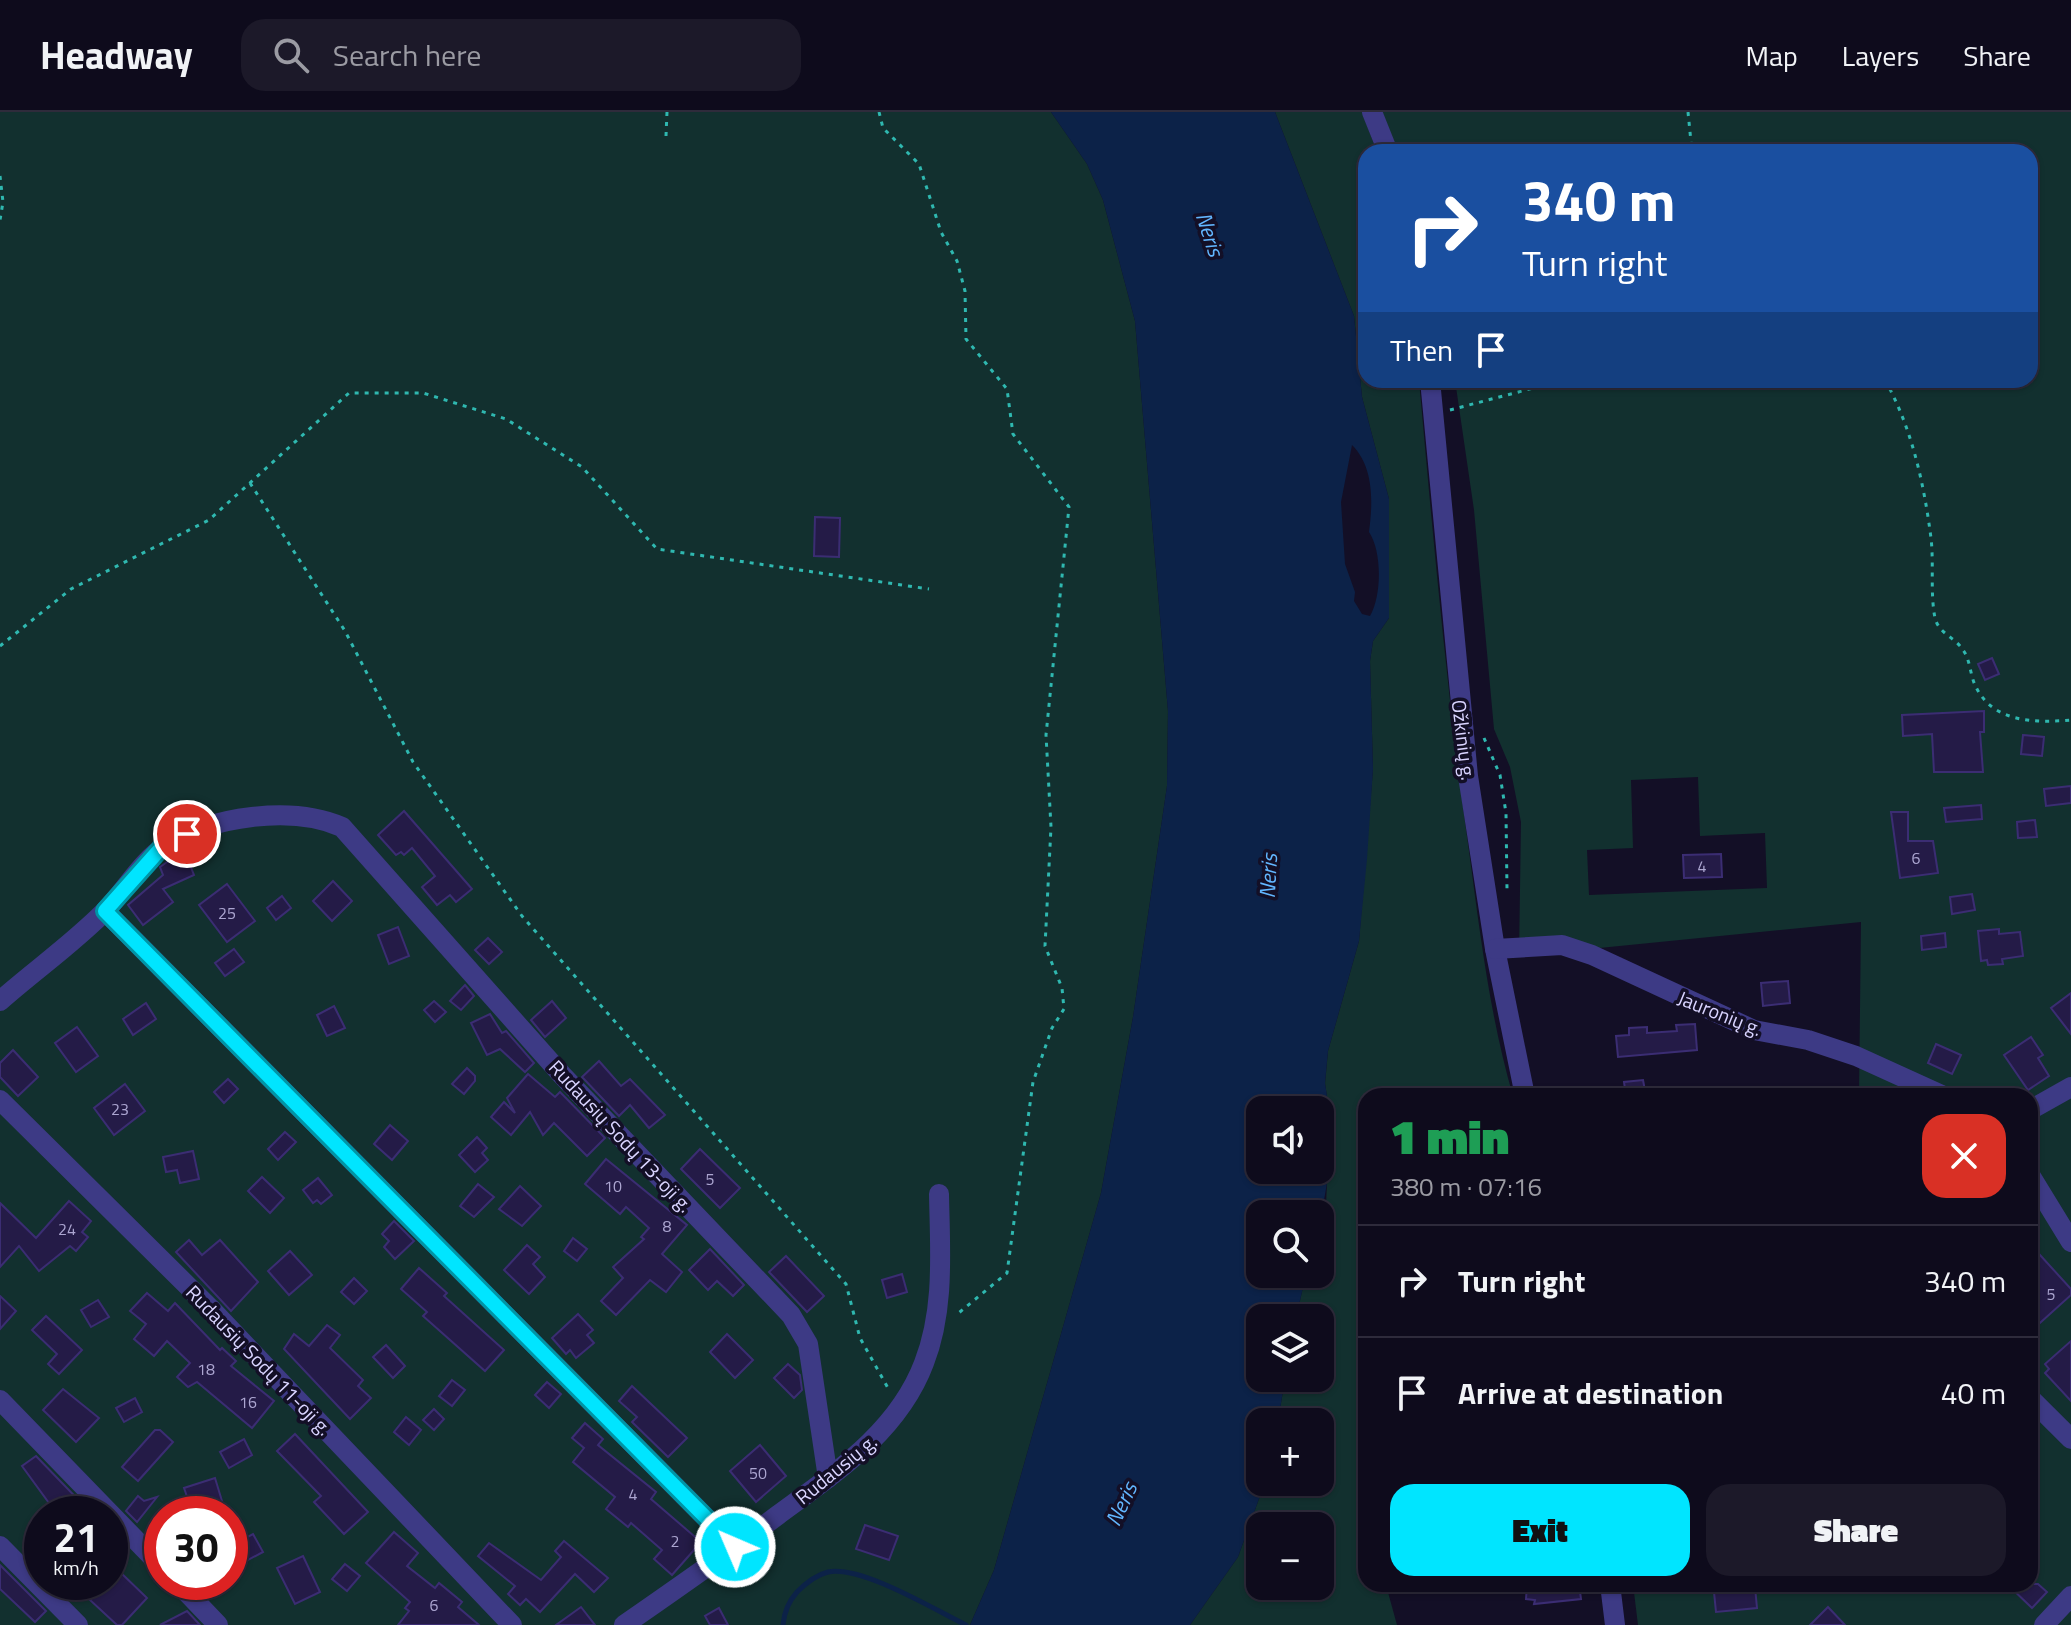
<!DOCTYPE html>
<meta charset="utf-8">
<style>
body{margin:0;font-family:"Titillium Web",sans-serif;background:#1c1929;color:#f1f3f6;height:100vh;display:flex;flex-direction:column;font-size:30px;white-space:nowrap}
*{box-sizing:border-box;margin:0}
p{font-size:26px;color:#9b9ba3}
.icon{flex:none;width:44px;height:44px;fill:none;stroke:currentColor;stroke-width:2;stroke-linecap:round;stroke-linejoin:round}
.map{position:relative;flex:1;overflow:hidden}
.panel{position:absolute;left:1358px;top:976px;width:680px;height:504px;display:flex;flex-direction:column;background:#0e0b1c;border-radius:24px;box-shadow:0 2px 6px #0004,0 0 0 2px #2e2b3b}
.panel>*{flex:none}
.banner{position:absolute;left:1358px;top:32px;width:680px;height:244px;border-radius:24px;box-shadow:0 2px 6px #0004,0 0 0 2px #2e2b3b;background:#1a4fa0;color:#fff;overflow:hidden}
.controls{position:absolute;left:1246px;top:984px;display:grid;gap:16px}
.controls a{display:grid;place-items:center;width:88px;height:88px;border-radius:16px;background:#0e0b1c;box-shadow:0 2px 6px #0004,0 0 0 2px #2e2b3b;font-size:40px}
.speed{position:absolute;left:24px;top:1384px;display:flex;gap:16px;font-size:40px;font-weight:700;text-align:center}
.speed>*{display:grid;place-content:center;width:104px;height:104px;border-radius:50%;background:#0e0b1c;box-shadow:0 2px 6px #0004,0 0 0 2px #2e2b3b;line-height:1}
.speed small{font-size:20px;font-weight:400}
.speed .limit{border:12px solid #d22;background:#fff;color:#111}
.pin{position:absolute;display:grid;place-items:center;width:68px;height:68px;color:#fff;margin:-34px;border:4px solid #fff;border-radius:50%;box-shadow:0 2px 8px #0007}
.me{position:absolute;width:88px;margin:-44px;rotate:315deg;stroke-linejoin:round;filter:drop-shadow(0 0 6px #0008)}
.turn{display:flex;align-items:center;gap:28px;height:168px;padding:0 32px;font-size:36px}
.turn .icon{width:104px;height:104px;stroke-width:2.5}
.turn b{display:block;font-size:56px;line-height:68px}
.then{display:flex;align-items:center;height:76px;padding:0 32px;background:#0003;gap:16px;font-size:30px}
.round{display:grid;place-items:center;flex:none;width:84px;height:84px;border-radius:24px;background:#1c1929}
.summary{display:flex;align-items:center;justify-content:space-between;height:136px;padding:0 32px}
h1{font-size:48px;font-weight:800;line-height:60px;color:#1e9e55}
.button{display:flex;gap:16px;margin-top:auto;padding:16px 32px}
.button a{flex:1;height:92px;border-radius:24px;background:#00e5ff;color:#111;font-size:32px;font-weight:800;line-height:92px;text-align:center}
.button a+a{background:#1c1929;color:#f1f3f6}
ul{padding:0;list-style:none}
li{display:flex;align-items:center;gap:24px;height:112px;padding:0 32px;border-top:2px solid #2e2b3b}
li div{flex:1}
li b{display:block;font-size:30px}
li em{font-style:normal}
header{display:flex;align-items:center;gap:48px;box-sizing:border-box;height:112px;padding:0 40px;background:#0e0b1c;border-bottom:2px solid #2e2b3b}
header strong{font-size:38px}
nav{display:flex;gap:44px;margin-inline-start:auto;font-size:28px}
.search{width:560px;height:72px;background:#1c1929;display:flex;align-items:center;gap:20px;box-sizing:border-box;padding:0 28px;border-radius:24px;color:#9b9ba3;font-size:30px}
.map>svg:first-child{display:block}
.green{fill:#12302f;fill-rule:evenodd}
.water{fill:#0c2248;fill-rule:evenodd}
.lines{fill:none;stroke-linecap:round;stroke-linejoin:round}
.stream{stroke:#0c2248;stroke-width:5}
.building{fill:#241b47;stroke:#3b2d73;stroke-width:2}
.path{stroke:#2fb8b0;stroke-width:3;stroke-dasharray:4 6;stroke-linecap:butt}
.minor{stroke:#3d3a85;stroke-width:20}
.route-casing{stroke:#0095a6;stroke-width:20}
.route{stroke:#00e5ff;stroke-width:14}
.labels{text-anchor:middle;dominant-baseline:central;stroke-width:7;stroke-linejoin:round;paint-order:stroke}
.number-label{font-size:16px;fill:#aca6d1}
.street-label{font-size:20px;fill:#d9d4ff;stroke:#130f26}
.water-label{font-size:22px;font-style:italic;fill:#62b6ff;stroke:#130f26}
</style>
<header>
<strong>Headway</strong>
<div class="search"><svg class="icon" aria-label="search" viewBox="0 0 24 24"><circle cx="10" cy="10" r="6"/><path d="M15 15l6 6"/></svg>Search here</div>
<nav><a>Map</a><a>Layers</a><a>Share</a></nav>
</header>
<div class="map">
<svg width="2071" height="1513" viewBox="0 0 2071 1513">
<rect width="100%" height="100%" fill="#130f26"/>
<g class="green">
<path d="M0,0H1051L1087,52L1103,88L1135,209L1168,599L1167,674L1133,905L1101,1081L994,1458L970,1513H0ZM42,1402H110V1470H42ZM162,1402H230V1470H162Z"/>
<path d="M1275,0H1362L1377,40H1366V268H1419C1433,425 1447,583 1469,739C1480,821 1490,905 1513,984H1366V1334L1357,1464L1366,1462V1472L1386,1473L1397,1513H1190L1238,1445L1265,1370H1320V1310H1278L1285,1266H1320V1206H1296L1306,1162H1320V1112L1326,1093L1330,1005L1325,971L1328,939L1359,829L1373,657L1370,549L1373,529L1389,506V387L1362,285L1354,204ZM1260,1414H1320V1474H1260Z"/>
<path d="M1382,0H2071V1513H1638L1633,1472H2030V984H1859L1861,810L1519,844L1521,710L1510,655L1494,617L1474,398L1455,268H2030V40H1398ZM1698,665L1700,724L1765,721L1767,776L1589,783L1587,738L1633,736L1631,668Z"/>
</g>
<path class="water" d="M1051,0H1275L1354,204L1362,285L1389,387V506L1373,529L1370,549L1373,657L1367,747L1359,829L1328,939L1325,971L1330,1005L1331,1047L1320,1112V1102H1260V1162H1306L1296,1206H1260V1266H1285L1278,1310H1260V1370H1265L1238,1445L1190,1513H970L994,1458L1101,1081L1133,905L1167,674L1168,599L1135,209L1103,88L1087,52ZM1352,333C1374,355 1373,390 1369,420C1382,439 1382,483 1370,504L1362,502L1354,489L1355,480L1345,452L1341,390ZM1260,998H1320V1058H1260Z"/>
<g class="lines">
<path class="stream" d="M783,1513C784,1501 789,1489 797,1480C806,1471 816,1463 828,1460C861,1453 935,1498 966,1513"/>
</g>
<g class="building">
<polygon points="815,405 840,406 839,445 814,444"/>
<polygon points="1992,546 1999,562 1985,568 1978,552"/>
<polygon points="1984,599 1984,620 1980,620 1983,660 1934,660 1932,622 1903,624 1902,603"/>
<polygon points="2023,623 2044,625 2042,644 2021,642"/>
<polygon points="2071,674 2071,691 2046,694 2044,677"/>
<polygon points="1981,693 1982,707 1946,710 1944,696"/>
<polygon points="404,699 472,777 456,790 450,783 437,793 422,775 435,764 412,736 404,743 401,740 396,743 378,723"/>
<polygon points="1891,700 1908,700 1908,729 1933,729 1938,761 1900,766"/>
<polygon points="2035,708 2037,725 2018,726 2017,710"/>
<polygon points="184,738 194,763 163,777 173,790 143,813 128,793 163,763 160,755"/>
<polygon points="1721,742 1722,765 1684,766 1683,743"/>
<polygon points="333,769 352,789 332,809 313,789"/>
<polygon points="227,772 255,809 227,830 199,793"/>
<polygon points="1972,782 1975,798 1952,802 1950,785"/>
<polygon points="282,784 291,796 276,808 267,796"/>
<polygon points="398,815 409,844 389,852 378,823"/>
<polygon points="1999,817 1999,822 2020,820 2023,844 2002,847 2003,852 1988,853 1987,848 1981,849 1978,819"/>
<polygon points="1945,821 1946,835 1922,838 1921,824"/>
<polygon points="488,826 502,840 489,852 475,838"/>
<polygon points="234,837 244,850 225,864 215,851"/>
<polygon points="1788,869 1790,891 1763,894 1761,871"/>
<polygon points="465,873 474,884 461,898 450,889"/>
<polygon points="2071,881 2071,922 2051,896"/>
<polygon points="434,889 446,900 435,910 424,898"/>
<polygon points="552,889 566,906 545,925 531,908"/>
<polygon points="146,891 156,907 133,923 123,907"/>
<polygon points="334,894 345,916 327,924 317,903"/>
<polygon points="490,902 502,921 506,919 534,951 525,960 500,937 487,943 471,911"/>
<polygon points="1695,912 1697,938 1618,945 1616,924 1629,923 1629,916 1647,915 1647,921 1677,919 1676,913"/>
<polygon points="77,915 98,944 76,960 55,931"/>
<polygon points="2031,925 2043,943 2038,946 2049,964 2028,978 2004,943"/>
<polygon points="1936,932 1961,943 1952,962 1928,951"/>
<polygon points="13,938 38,965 18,984 0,965 0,951"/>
<polygon points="599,949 621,974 630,967 665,1003 649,1016 630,993 619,1004 582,965"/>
<polygon points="467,956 475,964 475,969 464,982 452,972"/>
<polygon points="528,962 555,985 560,980 605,1026 587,1044 554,1011 543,1023 530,1000 511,1023 491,1005 504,990 515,1001 507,986"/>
<polygon points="228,967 238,977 224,991 214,980"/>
<polygon points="1643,968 1646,984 1626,984 1624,970"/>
<polygon points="125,972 145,999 114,1023 94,996"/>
<polygon points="390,1013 408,1029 392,1048 374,1032"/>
<polygon points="285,1020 296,1030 278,1048 268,1037"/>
<polygon points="477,1025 487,1036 482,1041 488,1048 475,1060 459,1043"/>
<polygon points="700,1037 740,1076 720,1096 681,1057"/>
<polygon points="193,1039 199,1067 180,1071 177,1058 166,1060 163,1045"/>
<polygon points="606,1047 687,1113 662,1142 682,1160 666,1180 650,1168 616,1203 601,1189 623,1166 613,1155 644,1127 641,1125 649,1116 626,1095 620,1102 585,1072"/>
<polygon points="262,1065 284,1086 270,1101 248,1079"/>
<polygon points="318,1066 332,1083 321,1092 317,1088 313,1091 303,1078"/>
<polygon points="478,1072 494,1085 474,1105 460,1094"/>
<polygon points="520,1074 541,1094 522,1114 499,1097"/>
<polygon points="69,1089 91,1109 82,1120 88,1125 76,1139 70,1134 39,1159 19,1134 0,1155 0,1091 36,1126"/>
<polygon points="394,1109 414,1129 395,1147 384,1135 389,1129 382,1122"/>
<polygon points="573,1126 587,1137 577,1149 564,1139"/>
<polygon points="189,1128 202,1143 220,1128 258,1170 231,1199 176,1140"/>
<polygon points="527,1133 540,1145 533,1152 545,1165 529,1182 504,1158"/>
<polygon points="710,1137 744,1173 733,1184 717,1169 708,1178 689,1158"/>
<polygon points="290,1139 312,1163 289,1183 268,1159"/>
<polygon points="2040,1143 2071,1177 2071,1183 2030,1220 2030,1193 2036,1188 2030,1181 2030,1152"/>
<polygon points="786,1144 824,1184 807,1200 769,1160"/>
<polygon points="419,1156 447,1181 444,1184 504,1238 485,1259 423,1204 427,1200 401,1177"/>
<polygon points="902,1162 907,1180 887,1186 882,1168"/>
<polygon points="354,1166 367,1179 354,1192 341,1180"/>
<polygon points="147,1181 168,1199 175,1191 220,1238 222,1236 236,1249 231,1254 274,1289 252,1316 197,1270 188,1275 177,1265 190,1251 167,1229 154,1244 134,1227 146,1212 130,1199"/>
<polygon points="0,1184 16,1199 0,1217"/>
<polygon points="98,1188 109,1205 91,1215 81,1198"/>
<polygon points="578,1202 593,1218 587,1223 594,1231 576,1246 570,1238 566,1242 552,1226"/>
<polygon points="46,1204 82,1238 59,1262 48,1252 57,1242 32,1218"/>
<polygon points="327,1213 340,1223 330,1236 363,1268 358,1274 371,1286 350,1307 284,1237 294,1222 309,1234"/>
<polygon points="727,1222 753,1248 735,1266 710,1240"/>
<polygon points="2071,1229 2071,1289 2045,1261 2049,1257 2045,1252"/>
<polygon points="386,1233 405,1254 393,1266 373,1245"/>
<polygon points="788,1252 800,1263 802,1278 794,1286 774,1266"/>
<polygon points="452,1268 465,1278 452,1294 439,1284"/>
<polygon points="547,1270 561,1282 549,1296 535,1283"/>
<polygon points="632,1274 687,1326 668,1345 632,1310 637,1305 619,1289"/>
<polygon points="63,1277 99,1306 76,1330 43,1298"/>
<polygon points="135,1286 142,1300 124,1310 116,1296"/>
<polygon points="434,1297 444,1307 434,1318 423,1308"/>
<polygon points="406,1305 421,1318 409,1333 394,1320"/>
<polygon points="585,1311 603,1327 598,1333 656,1380 651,1387 701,1430 672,1463 654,1447 662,1438 631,1411 628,1415 606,1397 615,1385 573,1350 584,1336 572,1326"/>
<polygon points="155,1318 160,1318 173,1330 138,1369 122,1355"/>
<polygon points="295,1322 368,1400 344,1422 314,1390 321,1384 277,1339"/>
<polygon points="244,1327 252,1343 229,1356 220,1340"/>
<polygon points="760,1333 786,1364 756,1390 730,1359"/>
<polygon points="36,1344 92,1402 57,1402 22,1354"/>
<polygon points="215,1366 222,1389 192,1399 184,1376"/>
<polygon points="138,1384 144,1389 157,1385 137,1410 126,1399"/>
<polygon points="865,1413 898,1424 889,1448 856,1437"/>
<polygon points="394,1420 418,1441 407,1454 435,1476 439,1471 462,1490 458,1495 479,1513 398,1513 409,1499 405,1496 410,1490 366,1451"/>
<polygon points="253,1422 263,1440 248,1448 238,1430"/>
<polygon points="564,1429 608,1466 594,1480 575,1462 540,1500 526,1487 520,1493 508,1482 515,1474 478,1444 489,1431 541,1468 561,1445 555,1439"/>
<polygon points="303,1444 320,1480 295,1492 277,1456"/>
<polygon points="345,1452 360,1464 347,1479 332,1467"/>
<polygon points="0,1453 46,1499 35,1510 0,1477"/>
<polygon points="118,1458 147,1486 122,1513 117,1513 90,1488"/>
<polygon points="1527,1472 1579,1472 1581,1487 1534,1492 1535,1488 1526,1487"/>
<polygon points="2007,1472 2038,1472 2047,1480 2032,1496"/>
<polygon points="1755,1475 1757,1496 1716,1500 1714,1480"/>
<polygon points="581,1495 595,1513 556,1513"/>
<polygon points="1828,1495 1845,1513 1810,1513"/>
<polygon points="719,1496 728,1513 710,1513 705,1504"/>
<polygon points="187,1499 200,1513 160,1513"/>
</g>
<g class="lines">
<g class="path">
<polyline points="879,0 883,16 919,52 941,120 957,149 965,179 966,227 1007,277 1013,322 1069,395 1046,623 1051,715 1045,834 1062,876 1064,897 1052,916 1033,970 1007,1161 955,1204"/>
<polyline points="1688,0 1692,40"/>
<polyline points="666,24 667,0"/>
<polyline points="0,64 3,90 0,108"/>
<path d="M1885,268C1912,316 1924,372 1931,426C1934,452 1930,481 1935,506C1939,522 1955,525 1963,538C1970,547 1970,562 1975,573C1992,611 2035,611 2071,608"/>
<polyline points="1450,298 1564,268"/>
<polyline points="250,371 345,519 413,650 522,804 846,1172 860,1226 888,1276"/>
<polyline points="0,534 71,477 209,408 349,281 423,281 506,307 582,355 657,437 929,477"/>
<polyline points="1484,626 1500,663 1506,701 1507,778"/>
</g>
<g class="minor">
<polyline points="1372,0 1388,40"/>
<polyline points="1430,268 1468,664 1495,837 1525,984"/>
<polyline points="105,799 735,1435"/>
<polyline points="1495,837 1562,833 1592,843 1754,918 1808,928 1856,944 1944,984"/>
<path d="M0,889C35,858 75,830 107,797C125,778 143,748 165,734C211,704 292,693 342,715L562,963L791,1203L808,1232L828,1366"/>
<polyline points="0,988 210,1196 512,1513"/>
<polyline points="2030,998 2071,975"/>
<polyline points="2030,1063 2071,1130"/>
<polyline points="2030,1286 2071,1327"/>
<polyline points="0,1288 162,1455"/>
<polyline points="0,1434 78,1513"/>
<polyline points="177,1470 218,1513"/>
<polyline points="1610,1472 1615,1513"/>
<path d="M624,1513C676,1477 728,1441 778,1403C835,1361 898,1320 924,1251C945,1197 940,1139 939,1082"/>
<polyline points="2044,1513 2071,1484"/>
</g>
</g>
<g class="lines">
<defs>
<polyline id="route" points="187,722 162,735 105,799 735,1435"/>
</defs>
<use href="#route" class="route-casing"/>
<use href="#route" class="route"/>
</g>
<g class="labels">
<g class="number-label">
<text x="1916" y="746">6</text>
<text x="1702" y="754">4</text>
<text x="227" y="801">25</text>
<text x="120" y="997">23</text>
<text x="710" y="1067">5</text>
<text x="613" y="1074">10</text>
<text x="667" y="1114">8</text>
<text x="67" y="1117">24</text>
<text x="2051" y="1182">5</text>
<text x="206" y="1257">18</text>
<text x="248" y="1290">16</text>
<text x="758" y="1361">50</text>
<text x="633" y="1382">4</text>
<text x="675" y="1429">2</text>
<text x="434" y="1493">6</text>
</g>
<g class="street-label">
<text transform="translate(1464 628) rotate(83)">Ožkinių g.</text>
<text transform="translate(1720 901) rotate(22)">Jauronių g.</text>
<text transform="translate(621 1024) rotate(47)">Rudausių Sodų 13-oji g.</text>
<text transform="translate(259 1248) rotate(46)">Rudausių Sodų 11-oji g.</text>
<text transform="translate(836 1357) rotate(-39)">Rudausių g.</text>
</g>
<g class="water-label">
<text transform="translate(1210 122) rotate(72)">Neris</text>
<text transform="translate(1268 764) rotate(-87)">Neris</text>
<text transform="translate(1121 1392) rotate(-65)">Neris</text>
</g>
</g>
</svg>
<div class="controls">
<a><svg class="icon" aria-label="sound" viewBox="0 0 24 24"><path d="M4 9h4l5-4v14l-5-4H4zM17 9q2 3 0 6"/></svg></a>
<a><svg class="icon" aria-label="search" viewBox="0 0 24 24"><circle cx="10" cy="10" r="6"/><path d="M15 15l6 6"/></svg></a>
<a><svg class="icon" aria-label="layers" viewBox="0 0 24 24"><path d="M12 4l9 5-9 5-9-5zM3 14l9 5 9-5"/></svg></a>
<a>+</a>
<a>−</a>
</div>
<div class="speed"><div>21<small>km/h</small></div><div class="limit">30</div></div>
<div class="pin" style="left:187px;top:722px;background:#d93025"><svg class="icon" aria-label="arrive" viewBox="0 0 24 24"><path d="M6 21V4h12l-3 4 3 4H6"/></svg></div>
<svg class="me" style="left:735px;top:1435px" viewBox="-20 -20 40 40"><circle r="17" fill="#00e5ff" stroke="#fff" stroke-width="3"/><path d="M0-11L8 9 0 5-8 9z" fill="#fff"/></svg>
<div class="banner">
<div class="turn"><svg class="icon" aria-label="right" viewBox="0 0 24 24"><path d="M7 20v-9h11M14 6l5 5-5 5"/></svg><div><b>340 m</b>Turn right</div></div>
<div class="then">Then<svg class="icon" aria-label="arrive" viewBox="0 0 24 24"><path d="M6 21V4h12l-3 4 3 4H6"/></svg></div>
</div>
<section class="panel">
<div class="summary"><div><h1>1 min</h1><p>380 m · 07:16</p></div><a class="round" style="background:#d93025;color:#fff"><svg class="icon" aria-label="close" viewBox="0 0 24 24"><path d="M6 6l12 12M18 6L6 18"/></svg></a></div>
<ul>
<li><svg class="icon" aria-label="right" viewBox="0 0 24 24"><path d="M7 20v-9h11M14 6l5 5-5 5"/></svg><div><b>Turn right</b></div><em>340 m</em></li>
<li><svg class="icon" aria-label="arrive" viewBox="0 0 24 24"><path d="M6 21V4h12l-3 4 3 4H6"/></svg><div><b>Arrive at destination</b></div><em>40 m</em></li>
</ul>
<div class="button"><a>Exit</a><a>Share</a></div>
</section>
</div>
